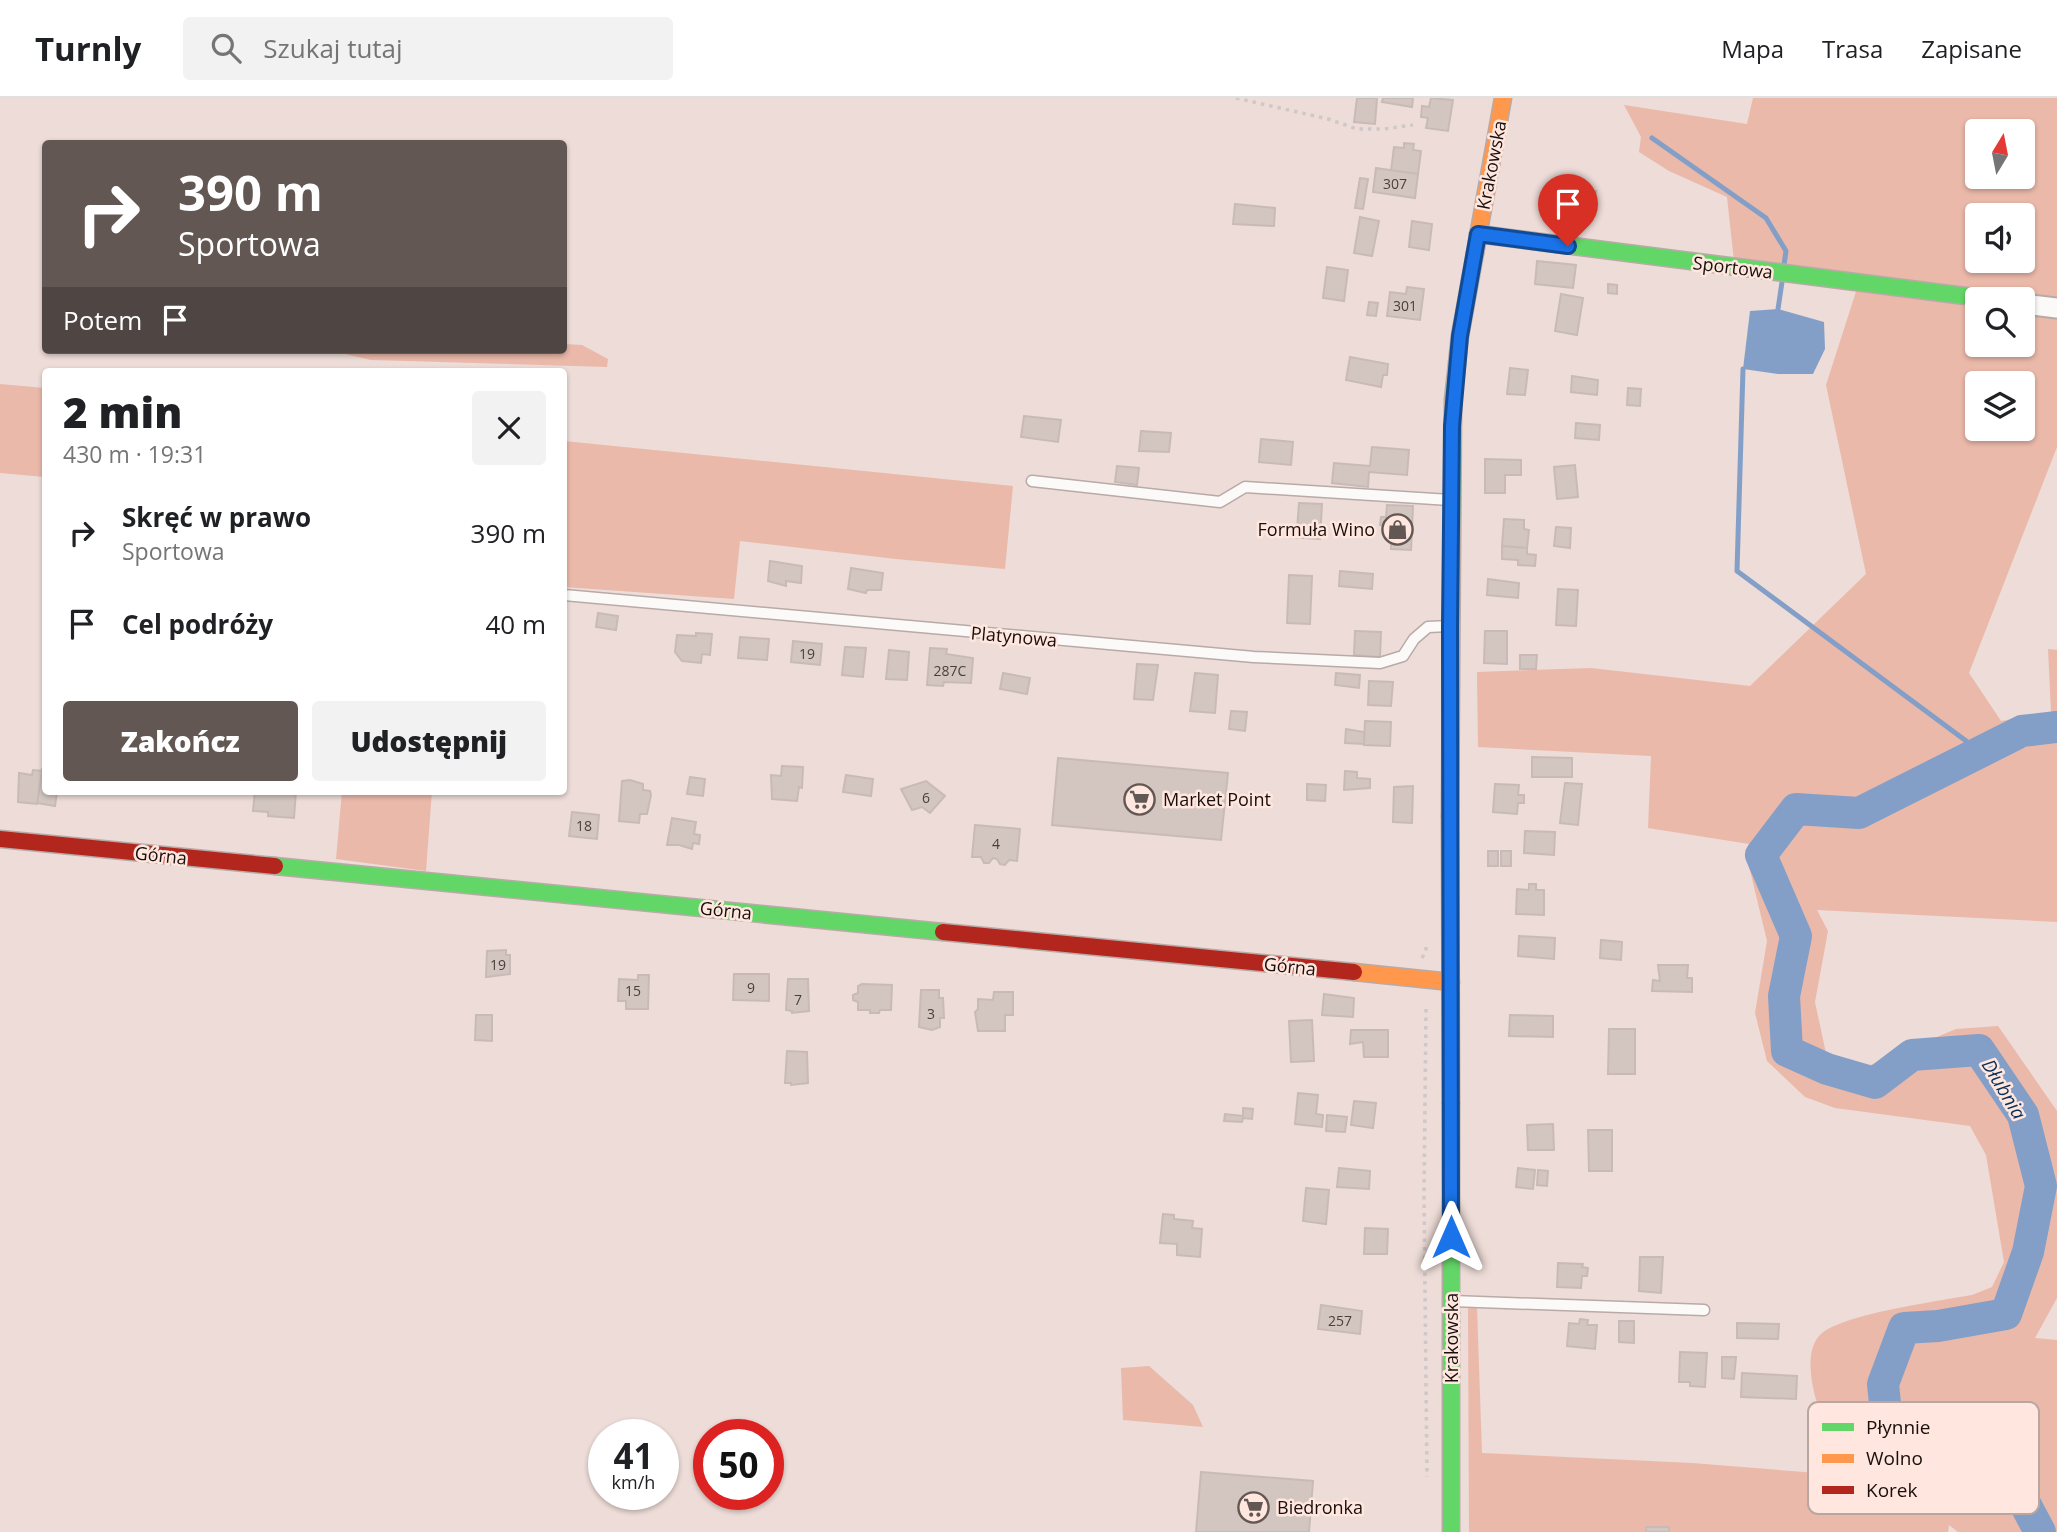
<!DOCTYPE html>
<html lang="pl">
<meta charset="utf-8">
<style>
body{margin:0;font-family:"Open Sans",sans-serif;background:#f2f2f2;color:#202124;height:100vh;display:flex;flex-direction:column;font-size:26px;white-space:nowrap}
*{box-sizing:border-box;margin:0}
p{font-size:23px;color:#757577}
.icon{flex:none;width:38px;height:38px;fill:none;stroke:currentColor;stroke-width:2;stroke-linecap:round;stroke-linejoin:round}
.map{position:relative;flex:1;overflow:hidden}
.drawer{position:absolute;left:42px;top:270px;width:525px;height:427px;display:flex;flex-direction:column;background:#fff;border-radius:7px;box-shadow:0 2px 5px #0004}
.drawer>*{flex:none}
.guide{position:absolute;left:42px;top:42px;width:525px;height:214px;border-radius:7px;box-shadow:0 2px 5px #0004;background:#635753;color:#fff;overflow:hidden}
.needle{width:46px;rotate:10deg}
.tools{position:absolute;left:1965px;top:21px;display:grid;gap:14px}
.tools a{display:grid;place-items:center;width:70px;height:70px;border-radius:7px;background:#fff;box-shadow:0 2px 5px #0004;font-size:35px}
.speed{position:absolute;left:588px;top:1321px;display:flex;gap:14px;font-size:35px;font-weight:700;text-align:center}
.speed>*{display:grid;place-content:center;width:91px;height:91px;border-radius:50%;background:#fff;box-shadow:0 2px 5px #0004;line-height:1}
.speed small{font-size:18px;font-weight:400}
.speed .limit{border:10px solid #d22;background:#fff;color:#111}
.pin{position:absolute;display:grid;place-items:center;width:60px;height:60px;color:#fff;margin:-72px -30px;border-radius:50% 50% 50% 0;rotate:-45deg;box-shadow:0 0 7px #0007}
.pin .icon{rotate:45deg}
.me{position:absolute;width:77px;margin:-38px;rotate:0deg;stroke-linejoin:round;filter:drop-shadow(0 0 5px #0008)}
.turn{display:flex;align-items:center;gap:24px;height:147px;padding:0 21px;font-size:32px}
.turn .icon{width:91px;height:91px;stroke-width:2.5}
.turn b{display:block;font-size:49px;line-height:60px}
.then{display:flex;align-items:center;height:66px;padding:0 21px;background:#0003;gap:14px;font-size:26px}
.round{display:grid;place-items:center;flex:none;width:74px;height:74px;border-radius:7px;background:#f2f2f2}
.overview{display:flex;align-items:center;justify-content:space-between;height:119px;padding:0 21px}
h1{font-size:42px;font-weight:800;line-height:52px}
.action{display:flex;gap:14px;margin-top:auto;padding:14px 21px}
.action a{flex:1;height:80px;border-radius:7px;background:#635753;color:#fff;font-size:28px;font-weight:800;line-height:80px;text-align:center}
.action a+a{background:#f2f2f2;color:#202124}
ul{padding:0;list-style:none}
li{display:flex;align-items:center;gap:21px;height:91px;padding:0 21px}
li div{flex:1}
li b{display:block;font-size:26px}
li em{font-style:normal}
header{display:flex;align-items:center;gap:42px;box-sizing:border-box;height:98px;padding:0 35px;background:#fff;border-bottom:2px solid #e0e0e0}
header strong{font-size:33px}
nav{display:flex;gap:38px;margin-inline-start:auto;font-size:24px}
.search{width:490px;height:63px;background:#f2f2f2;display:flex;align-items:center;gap:18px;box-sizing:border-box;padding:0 24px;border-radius:7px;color:#757577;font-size:26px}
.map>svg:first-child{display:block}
.green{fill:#eab9aa;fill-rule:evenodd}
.water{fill:#839fc7}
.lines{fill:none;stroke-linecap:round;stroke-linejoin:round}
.stream{stroke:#839fc7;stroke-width:5}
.river{stroke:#839fc7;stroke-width:32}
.building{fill:#d3c6c1;stroke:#c8bbb7;stroke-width:2}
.lane-casing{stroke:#b8aba7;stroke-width:13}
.street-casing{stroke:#b8aba7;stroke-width:23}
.fast-casing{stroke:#b8aba7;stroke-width:19}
.slow-casing{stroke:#b8aba7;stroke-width:19}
.jam-casing{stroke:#b8aba7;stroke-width:19}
.path{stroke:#cec8c7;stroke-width:3.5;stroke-dasharray:3.5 5;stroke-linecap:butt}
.lane{stroke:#fcfaf9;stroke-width:10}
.street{stroke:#fcfaf9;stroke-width:19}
.fast{stroke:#63d668;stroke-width:16}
.slow{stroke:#ff974d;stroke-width:16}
.jam{stroke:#b3261e;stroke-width:16}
.route-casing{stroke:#114b97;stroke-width:18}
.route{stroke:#1a73e8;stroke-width:12}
.labels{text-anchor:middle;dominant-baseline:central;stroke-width:5;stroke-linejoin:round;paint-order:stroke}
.number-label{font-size:14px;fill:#4a3f3b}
.street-label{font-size:18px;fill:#190f0c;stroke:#ffe7df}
.poi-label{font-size:18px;fill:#190f0c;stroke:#ffe7df;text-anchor:start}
.water-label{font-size:19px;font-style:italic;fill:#0d2f56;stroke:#ffe7df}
.key{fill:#ffe7df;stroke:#baa6a0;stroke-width:2}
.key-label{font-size:19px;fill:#190f0c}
</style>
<header>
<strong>Turnly</strong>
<div class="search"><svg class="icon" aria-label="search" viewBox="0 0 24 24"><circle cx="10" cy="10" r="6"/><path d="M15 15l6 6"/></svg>Szukaj tutaj</div>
<nav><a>Mapa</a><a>Trasa</a><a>Zapisane</a></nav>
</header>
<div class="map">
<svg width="2057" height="1434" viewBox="0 0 2057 1434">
<rect width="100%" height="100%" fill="#eddcd7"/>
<g class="green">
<path d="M1753,0H2057V349L1969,575L2001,623L2051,614L2048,551L2057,552V824L1817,812L1828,833L1815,904L1827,960L1868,968L1956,931L1998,928L2057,1013V1200L2035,1240L2057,1242V1434H1958L1949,1427L1948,1434H1469L1468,1209H1477L1482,1355L1692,1365L1867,1379L1820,1313C1812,1293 1803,1252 1821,1236C1843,1216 1939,1203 1972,1197L1992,1189L2004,1164L1986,1057L1970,1028L1835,1010L1805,999L1767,963L1755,915L1767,843L1747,760L1749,746L1648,730L1651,658L1478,649L1477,574L1591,570L1750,588L1866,476L1826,287L1861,178L1734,163L1727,99L1669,73L1639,54L1641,39L1624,7L1747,26ZM1978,33H2023V79H1978ZM1978,117H2023V163H1978ZM1978,201H2023V247H1978ZM1978,285H2023V331H1978Z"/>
<polygon points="564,246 582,247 608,261 607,269 371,262 328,252 564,252"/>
<polygon points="0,286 45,290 45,379 0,375"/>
<polygon points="564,343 1013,388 1005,471 896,461 740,443 734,501 564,489"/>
<polygon points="342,693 432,693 426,773 336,761"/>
<polygon points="1149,1268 1193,1307 1203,1329 1123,1322 1121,1270"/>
</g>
<polygon class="water" points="1778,211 1824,224 1825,251 1813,276 1778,276 1743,271 1750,213"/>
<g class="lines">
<g class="stream">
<polyline points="1652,40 1766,120 1786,153 1784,167"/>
<polyline points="1778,211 1782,184"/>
<polyline points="1743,271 1737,473 1981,654"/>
</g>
<polyline class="river" points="2040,1434 2023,1402 1956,1364 1886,1315 1883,1286 1904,1230 1938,1228 2006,1216 2028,1154 2041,1088 2023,1017 1979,952 1912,957 1875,985 1827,971 1787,953 1784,898 1796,838 1761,757 1796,711 1859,715 2022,633 2057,629"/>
</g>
<g class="building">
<polygon points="1357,0 1377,0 1375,26 1354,24"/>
<polygon points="1383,0 1413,0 1412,9 1382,4"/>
<polygon points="1431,0 1453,2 1448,33 1426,30 1428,20 1421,19 1422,8 1429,9"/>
<polygon points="1404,45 1414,46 1413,52 1421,53 1418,76 1391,73 1394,49 1404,50"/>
<polygon points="1376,70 1418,76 1415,100 1373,94"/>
<polygon points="1360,80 1368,81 1363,111 1355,110"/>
<polygon points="1554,85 1596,93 1591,118 1549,111"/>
<polygon points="1235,106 1275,110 1274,128 1233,126"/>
<polygon points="1360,119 1379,123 1372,158 1354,155"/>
<polygon points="1412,123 1432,126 1429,152 1409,149"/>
<polygon points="1537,163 1576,167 1573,190 1535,186"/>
<polygon points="1327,169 1348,172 1344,203 1323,200"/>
<polygon points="1608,186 1617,187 1617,196 1608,195"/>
<polygon points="1407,189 1424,191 1420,222 1387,218 1390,194 1406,196"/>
<polygon points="1561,196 1583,200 1577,237 1555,233"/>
<polygon points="1369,204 1378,205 1376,218 1367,217"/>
<polygon points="1350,259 1388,266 1387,277 1383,277 1381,289 1346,282"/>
<polygon points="1510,270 1528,272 1525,297 1507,296"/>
<polygon points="1572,278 1598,282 1597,297 1571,294"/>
<polygon points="1628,290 1641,291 1640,308 1627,307"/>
<polygon points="1024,318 1061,322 1058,344 1021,339"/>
<polygon points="1576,325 1600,327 1599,342 1575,340"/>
<polygon points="1141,333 1171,335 1169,354 1139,353"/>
<polygon points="1261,341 1293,344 1291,367 1259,364"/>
<polygon points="1372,349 1409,352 1407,377 1369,374 1368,389 1332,385 1334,365 1370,368"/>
<polygon points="1485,361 1521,362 1521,377 1505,377 1505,395 1485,395"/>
<polygon points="1575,367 1578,399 1557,401 1554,369"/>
<polygon points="1117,368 1139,370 1137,387 1115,384"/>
<polygon points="1299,405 1322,406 1320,441 1289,439 1290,431 1297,432"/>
<polygon points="1387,407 1413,408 1411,452 1391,451 1391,440 1385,440 1386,428 1380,427 1381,419 1386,419"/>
<polygon points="1504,421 1524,422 1524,431 1529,432 1527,450 1502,448"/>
<polygon points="1556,429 1571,430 1570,450 1554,448"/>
<polygon points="1502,448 1527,450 1527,456 1536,457 1535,468 1518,467 1518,462 1502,461"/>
<polygon points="770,463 802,468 801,485 786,483 786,488 768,483"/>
<polygon points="851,470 883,475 881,492 867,492 866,495 848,491"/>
<polygon points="1340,473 1373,476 1372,491 1339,488"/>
<polygon points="1289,477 1312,478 1310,526 1287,525"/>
<polygon points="1488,481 1519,485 1518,500 1487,497"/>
<polygon points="1558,491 1578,492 1576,528 1556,527"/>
<polygon points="598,515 618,518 616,532 596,529"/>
<polygon points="1355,533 1381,534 1380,559 1354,557"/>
<polygon points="1485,533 1507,533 1507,566 1484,565"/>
<polygon points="696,535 712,536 710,557 702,556 701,565 682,563 675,554 677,537 696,538"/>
<polygon points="740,539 769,541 767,562 738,560"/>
<polygon points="793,543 822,546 820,567 791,564"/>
<polygon points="845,549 866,550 863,579 842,577"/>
<polygon points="930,550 947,551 946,556 973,560 971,585 944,584 943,588 927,587"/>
<polygon points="889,552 909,554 907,582 886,581"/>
<polygon points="1520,557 1537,557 1536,571 1520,571"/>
<polygon points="1137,566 1158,567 1153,602 1134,601"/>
<polygon points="1003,575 1030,580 1027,596 1000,591"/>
<polygon points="1195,575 1218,577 1215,615 1190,613"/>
<polygon points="1336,575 1360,577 1359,590 1335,587"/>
<polygon points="1369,583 1393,584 1391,608 1368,607"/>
<polygon points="1231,613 1247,614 1245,633 1229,631"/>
<polygon points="1365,623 1391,624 1390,648 1364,647"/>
<polygon points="1346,631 1364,634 1364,646 1345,645"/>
<polygon points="1532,659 1572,660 1572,679 1532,679"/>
<polygon points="1058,660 1228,675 1221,742 1052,727"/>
<polygon points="782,668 803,669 802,690 799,689 797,703 772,701 771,677 781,678"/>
<polygon points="42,671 46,672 46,693 60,693 57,694 55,708 37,705"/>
<polygon points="33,672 42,673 37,706 18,704 19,675 32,677"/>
<polygon points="1345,673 1357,674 1357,680 1370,681 1370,690 1344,692"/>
<polygon points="846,677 873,681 871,698 843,694"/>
<polygon points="690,679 705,681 703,698 687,696"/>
<polygon points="630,682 643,686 643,692 650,693 651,697 647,716 640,716 639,725 619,723 622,683"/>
<polygon points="926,683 945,698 930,715 922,709 912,712 901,691"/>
<polygon points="1565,685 1582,686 1578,727 1560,725"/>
<polygon points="1307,686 1326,687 1325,703 1307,702"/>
<polygon points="1495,686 1519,687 1518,697 1524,697 1524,705 1518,705 1517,716 1493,714"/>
<polygon points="1413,688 1412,725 1393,724 1394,689"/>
<polygon points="255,693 296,693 294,720 268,718 268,714 253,713"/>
<polygon points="572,714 599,717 597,741 569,738"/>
<polygon points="672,720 696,724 694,736 700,737 699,746 693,745 692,751 679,747 667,747"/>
<polygon points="975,727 1020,731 1017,763 1009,762 1005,767 1000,766 997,761 993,760 989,765 984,765 981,759 972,759"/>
<polygon points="1525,733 1555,734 1554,757 1524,755"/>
<rect x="1488" y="753" width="10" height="15"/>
<rect x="1501" y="753" width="10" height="15"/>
<polygon points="1529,786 1536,786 1536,792 1544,792 1544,817 1516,816 1517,791 1529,792"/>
<polygon points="1519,838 1555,840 1554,861 1518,858"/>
<polygon points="1601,842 1622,844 1621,862 1600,860"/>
<polygon points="506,852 506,857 510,857 510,876 486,879 487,853"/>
<polygon points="1658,867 1688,867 1687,880 1692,880 1692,894 1652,893 1653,882 1660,883"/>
<polygon points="734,876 769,876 769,903 733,902"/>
<polygon points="638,877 649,877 648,911 626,911 626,903 618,903 619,881 638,882"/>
<polygon points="788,881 808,881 809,913 792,915 792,913 786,912"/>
<polygon points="862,886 892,887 891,912 880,912 879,915 870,915 870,912 858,912 858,904 853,902 853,897 858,895 858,888"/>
<polygon points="921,892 939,892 939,900 943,900 944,920 940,920 940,929 932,932 919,929"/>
<polygon points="994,894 1013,894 1013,917 1005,917 1005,933 978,933 975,914 978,911 978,901 993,902"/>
<polygon points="1324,896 1354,900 1353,919 1322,917"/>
<polygon points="476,917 492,917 492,943 475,942"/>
<polygon points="1510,917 1553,918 1553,939 1509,938"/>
<polygon points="1312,922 1314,963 1291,964 1289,923"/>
<polygon points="1609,931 1635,931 1635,976 1608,976"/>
<polygon points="1351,932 1388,932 1388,959 1364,959 1363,944 1350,946"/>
<polygon points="787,953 807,954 808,985 791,987 791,985 785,985"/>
<polygon points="1298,995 1318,997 1316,1016 1323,1017 1322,1029 1295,1026"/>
<polygon points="1354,1003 1376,1005 1373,1030 1351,1027"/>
<polygon points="1243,1010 1253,1011 1252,1021 1243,1020 1242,1024 1224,1023 1225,1016 1243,1018"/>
<polygon points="1327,1017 1347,1019 1345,1034 1326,1033"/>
<polygon points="1553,1026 1554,1052 1528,1052 1527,1027"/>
<polygon points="1588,1032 1612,1032 1612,1073 1589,1073"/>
<polygon points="1339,1070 1370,1073 1369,1091 1337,1089"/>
<polygon points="1518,1070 1535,1072 1533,1091 1516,1089"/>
<polygon points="1538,1072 1548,1073 1547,1088 1537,1087"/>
<polygon points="1306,1090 1329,1092 1326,1126 1303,1123"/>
<polygon points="1163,1116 1174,1117 1174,1121 1193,1123 1192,1130 1202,1131 1200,1159 1177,1157 1177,1146 1160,1145"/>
<polygon points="1365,1130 1388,1131 1387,1156 1364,1156"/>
<polygon points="1640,1159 1663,1159 1661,1195 1639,1193"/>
<polygon points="1558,1165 1583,1166 1582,1169 1588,1170 1587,1178 1582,1178 1581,1190 1557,1189"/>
<polygon points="1321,1207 1362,1213 1360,1236 1318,1231"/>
<polygon points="1580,1221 1588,1222 1587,1227 1597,1227 1595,1251 1567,1248 1569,1225 1579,1226"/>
<polygon points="1619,1223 1634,1223 1634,1245 1619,1244"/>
<polygon points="1737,1225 1779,1226 1778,1241 1737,1240"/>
<polygon points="1680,1254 1707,1255 1705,1289 1690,1288 1690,1284 1679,1284"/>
<polygon points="1722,1259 1736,1259 1734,1281 1722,1280"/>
<polygon points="1742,1275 1797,1278 1796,1301 1741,1299"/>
<polygon points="1201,1374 1313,1383 1309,1434 1196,1434"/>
<rect x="1646" y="1429" width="23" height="5"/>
</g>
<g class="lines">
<defs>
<g id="lane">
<polyline points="1032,383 1220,404 1245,389 1450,402"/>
<polyline points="564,497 1254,559 1380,565 1403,558 1414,541 1428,529 1449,528"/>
<polyline points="1452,1203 1704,1212"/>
</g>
<polyline id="street" points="2023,206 2057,210"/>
<g id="fast">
<polyline points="1478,136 1989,201"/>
<polyline points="1450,718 1453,302 1460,238 1475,155"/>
<polyline points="275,768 943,834"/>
<polyline points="1451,1005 1451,1434"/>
</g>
<g id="slow">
<polyline points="1475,155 1503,0"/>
<polyline points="1450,718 1451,1005"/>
<polyline points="1354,874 1451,884"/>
</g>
<g id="jam">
<polyline points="0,741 275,768"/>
<polyline points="943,834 1354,874"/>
</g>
</defs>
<use href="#lane" class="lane-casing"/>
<use href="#street" class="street-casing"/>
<use href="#fast" class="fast-casing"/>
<use href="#slow" class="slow-casing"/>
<use href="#jam" class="jam-casing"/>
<g class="path">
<polyline points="1236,0 1328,21 1357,31 1384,31 1413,27"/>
<polyline points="1422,860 1426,853 1426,844"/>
<polyline points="1426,911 1424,1098 1427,1379"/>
</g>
<use href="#lane" class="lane"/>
<use href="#street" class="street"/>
<use href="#fast" class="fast"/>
<use href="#slow" class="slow"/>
<use href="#jam" class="jam"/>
</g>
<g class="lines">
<defs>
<polyline id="route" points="1451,1139 1450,528 1452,328 1460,238 1478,136 1568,148"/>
</defs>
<use href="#route" class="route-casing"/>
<use href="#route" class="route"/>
</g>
<defs>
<symbol id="shop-ring" viewBox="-11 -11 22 22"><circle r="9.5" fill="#ffe7df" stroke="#635753" stroke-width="1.5"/><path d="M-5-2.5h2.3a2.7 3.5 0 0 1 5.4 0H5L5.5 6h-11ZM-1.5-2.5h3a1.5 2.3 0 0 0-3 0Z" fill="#635753"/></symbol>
<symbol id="supermarket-ring" viewBox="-11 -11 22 22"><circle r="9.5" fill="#ffe7df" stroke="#635753" stroke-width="1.5"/><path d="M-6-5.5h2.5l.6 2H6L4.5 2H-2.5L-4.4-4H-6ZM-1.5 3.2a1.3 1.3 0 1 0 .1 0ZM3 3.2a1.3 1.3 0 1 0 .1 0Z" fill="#635753"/></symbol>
</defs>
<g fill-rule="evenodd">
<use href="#shop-ring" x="1380" y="414" width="35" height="35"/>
<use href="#supermarket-ring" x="1122" y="684" width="35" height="35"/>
<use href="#supermarket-ring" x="1236" y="1392" width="35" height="35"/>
</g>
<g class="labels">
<g class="number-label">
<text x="1395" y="85">307</text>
<text x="1405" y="207">301</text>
<text x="807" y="555">19</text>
<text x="950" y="572">287C</text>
<text x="926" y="699">6</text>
<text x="584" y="727">18</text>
<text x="996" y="745">4</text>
<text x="498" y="866">19</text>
<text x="751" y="889">9</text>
<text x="633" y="892">15</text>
<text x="798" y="901">7</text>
<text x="931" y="915">3</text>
<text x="1340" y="1222">257</text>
</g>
<g class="street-label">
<text transform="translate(1491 67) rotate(-79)">Krakowska</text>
<text transform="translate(1733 169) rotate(7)">Sportowa</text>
<text transform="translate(1014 538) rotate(5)">Platynowa</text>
<text transform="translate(161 757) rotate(6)">Górna</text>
<text transform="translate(726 812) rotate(6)">Górna</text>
<text transform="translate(1290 868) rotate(6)">Górna</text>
<text transform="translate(1451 1240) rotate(-90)">Krakowska</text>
</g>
<g class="poi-label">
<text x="1375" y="431" text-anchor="end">Formuła Wino</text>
<text x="1163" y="701">Market Point</text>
<text x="1277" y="1409">Biedronka</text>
</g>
<g class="water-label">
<text transform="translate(2004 991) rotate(59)">Dłubnia</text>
</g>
</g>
<rect x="1808" y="1304" width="231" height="112" rx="10" class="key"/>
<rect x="1822" y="1325" width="32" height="8" fill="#63d668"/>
<rect x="1822" y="1356" width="32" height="9" fill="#ff974d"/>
<rect x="1822" y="1388" width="32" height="8" fill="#b3261e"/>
<g class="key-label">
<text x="1866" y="1336">Płynnie</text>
<text x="1866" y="1367">Wolno</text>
<text x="1866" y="1399">Korek</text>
</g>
</svg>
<div class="tools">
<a><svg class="needle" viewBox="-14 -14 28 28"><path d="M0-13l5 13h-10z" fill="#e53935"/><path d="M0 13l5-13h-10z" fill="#757577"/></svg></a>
<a><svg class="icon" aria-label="sound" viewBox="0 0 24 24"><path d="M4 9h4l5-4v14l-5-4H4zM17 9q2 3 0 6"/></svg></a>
<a><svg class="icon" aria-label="search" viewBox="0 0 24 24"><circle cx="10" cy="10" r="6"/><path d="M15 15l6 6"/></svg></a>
<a><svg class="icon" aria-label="layers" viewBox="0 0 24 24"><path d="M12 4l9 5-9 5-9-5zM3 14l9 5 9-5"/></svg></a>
</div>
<div class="speed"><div>41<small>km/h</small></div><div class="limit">50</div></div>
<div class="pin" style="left:1568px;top:148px;background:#d93025"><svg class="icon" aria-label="arrive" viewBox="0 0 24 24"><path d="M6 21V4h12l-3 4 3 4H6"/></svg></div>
<svg class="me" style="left:1451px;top:1139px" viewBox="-20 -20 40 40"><path d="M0-17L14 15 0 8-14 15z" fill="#1a73e8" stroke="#fff" stroke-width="4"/></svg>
<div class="guide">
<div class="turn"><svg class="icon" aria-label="right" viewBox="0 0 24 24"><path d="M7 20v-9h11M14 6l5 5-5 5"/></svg><div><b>390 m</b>Sportowa</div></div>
<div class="then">Potem<svg class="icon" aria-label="arrive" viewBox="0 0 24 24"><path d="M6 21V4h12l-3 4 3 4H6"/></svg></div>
</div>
<section class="drawer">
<div class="overview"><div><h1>2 min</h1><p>430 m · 19:31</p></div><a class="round"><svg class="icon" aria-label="close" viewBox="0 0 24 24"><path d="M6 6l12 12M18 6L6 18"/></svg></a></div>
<ul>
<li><svg class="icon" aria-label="right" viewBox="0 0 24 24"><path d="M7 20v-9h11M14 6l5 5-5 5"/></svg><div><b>Skręć w prawo</b><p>Sportowa</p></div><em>390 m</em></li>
<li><svg class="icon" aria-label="arrive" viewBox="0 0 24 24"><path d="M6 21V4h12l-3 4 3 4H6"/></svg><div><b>Cel podróży</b></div><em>40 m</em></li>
</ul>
<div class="action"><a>Zakończ</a><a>Udostępnij</a></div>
</section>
</div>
